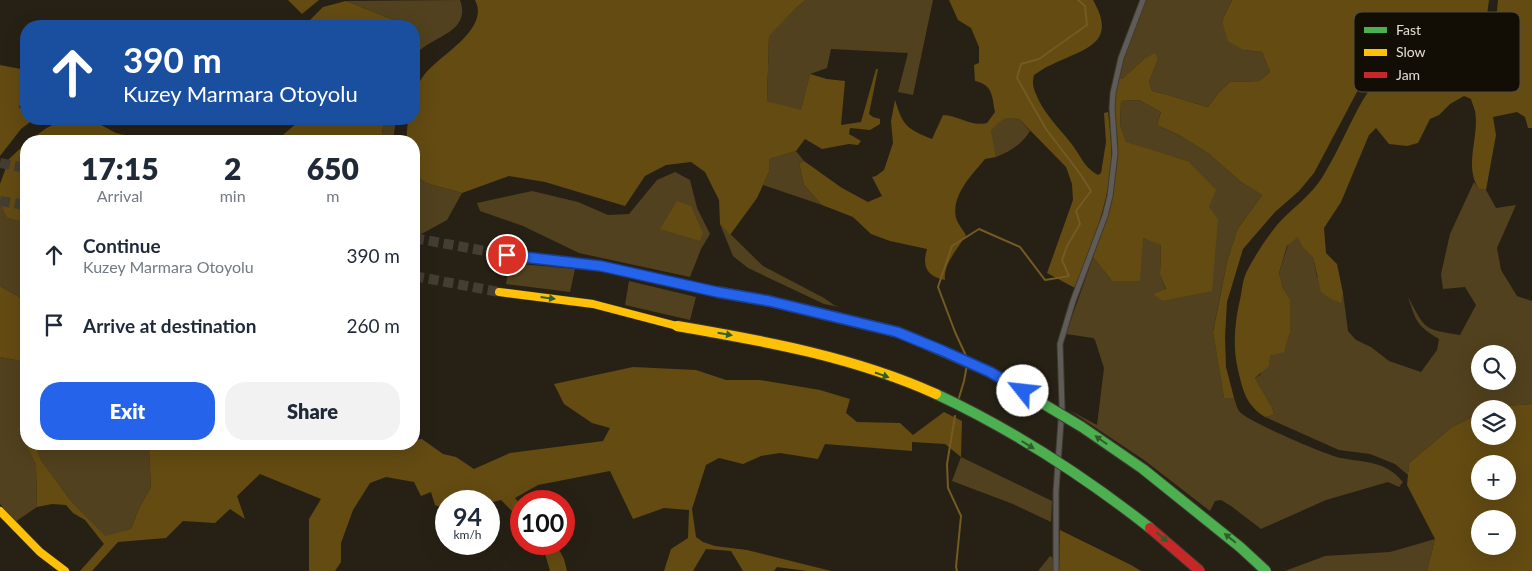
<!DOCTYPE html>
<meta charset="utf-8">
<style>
body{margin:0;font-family:Lato,sans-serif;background:#f2f2f3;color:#1f2937;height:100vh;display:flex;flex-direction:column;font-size:19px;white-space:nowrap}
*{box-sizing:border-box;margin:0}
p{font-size:16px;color:#747a83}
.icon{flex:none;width:28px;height:28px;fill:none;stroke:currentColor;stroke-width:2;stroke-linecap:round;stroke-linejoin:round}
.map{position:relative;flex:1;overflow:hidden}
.sheet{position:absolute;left:20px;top:135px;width:400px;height:315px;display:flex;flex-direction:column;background:#fff;border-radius:20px;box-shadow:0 5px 20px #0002}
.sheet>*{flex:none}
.guide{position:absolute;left:20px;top:20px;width:400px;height:105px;border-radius:20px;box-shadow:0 5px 20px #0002;background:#1a4fa0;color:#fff;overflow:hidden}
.controls{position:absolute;left:1471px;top:345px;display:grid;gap:10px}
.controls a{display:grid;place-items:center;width:45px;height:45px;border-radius:50%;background:#fff;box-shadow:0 5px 20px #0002;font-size:25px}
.speed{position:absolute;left:435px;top:490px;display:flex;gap:10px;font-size:25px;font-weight:700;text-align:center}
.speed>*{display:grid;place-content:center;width:65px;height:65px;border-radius:50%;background:#fff;box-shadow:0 5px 20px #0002;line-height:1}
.speed small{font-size:12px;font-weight:400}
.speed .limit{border:8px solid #d22;background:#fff;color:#111}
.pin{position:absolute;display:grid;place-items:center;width:42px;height:42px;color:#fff;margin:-21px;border:2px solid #fff;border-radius:50%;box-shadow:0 1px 5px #0007}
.me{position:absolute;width:55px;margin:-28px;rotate:299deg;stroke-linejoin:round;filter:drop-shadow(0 0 4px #0008)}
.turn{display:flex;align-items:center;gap:18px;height:105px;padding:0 20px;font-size:22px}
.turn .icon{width:65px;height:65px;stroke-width:2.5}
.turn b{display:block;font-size:35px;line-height:42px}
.eta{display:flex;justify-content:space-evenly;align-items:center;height:85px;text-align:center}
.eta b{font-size:30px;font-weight:800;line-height:35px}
.action{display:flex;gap:10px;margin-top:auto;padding:10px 20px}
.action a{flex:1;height:58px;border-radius:20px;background:#2563eb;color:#fff;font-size:20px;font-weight:800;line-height:58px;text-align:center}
.action a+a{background:#f2f2f3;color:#1f2937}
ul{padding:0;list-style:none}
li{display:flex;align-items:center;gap:15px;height:70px;padding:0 20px}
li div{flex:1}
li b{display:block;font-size:19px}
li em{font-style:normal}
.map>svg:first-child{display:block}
.green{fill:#51411e;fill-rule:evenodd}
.forest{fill:#634b12;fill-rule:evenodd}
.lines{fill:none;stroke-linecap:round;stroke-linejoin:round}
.stream{stroke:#745a23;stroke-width:2}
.highway-tunnel{stroke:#443d31;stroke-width:10;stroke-dasharray:10 5;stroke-linecap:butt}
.street-casing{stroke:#403b31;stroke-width:7}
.fast-casing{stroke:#403b31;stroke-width:9}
.slow-casing{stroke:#403b31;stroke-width:9}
.street{stroke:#5f5c57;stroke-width:5}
.fast{stroke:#4caf50;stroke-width:8}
.slow{stroke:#ffc107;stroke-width:8}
.fast-bridge-casing{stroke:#403b31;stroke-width:12;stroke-linecap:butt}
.slow-bridge-casing{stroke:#403b31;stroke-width:12;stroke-linecap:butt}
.jam-bridge-casing{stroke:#403b31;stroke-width:12;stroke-linecap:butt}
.fast-bridge{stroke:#4caf50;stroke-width:10}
.slow-bridge{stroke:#ffc107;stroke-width:10}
.jam-bridge{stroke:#c62828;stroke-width:10}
.oneway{fill:#305e2a}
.route-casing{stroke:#184099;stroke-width:12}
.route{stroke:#2563eb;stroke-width:9}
.key{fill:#130e05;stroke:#524c42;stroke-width:1}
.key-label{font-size:14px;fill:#e5ded1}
</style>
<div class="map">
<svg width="1532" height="571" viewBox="0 0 1532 571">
<rect width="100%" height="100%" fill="#272115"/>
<g class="green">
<path d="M460,0C471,31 437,35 419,51C416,53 415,58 414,61V26H409L346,1Z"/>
<polygon points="806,0 933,0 913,95 898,92 908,53 831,49 827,68 810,74 801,111 767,101 769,35 797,7"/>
<path d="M1146,0H1232L1222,21L1243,50L1262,52L1270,72L1259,81L1230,82L1219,92L1208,107C1189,102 1171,95 1152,91L1149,82L1158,59H1144L1122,79H1119L1124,58Z"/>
<path d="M1139,100L1161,112L1157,125L1179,135L1208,153L1241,182L1262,195L1237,230L1227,262L1213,331L1224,398H1234C1236,403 1237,409 1240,412C1247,421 1328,456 1341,458C1365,463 1385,460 1403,482L1399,487L1388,482L1326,500L1261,529L1231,506L1221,500L1215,501L1210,511L1144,460L1069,410L1097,425L1104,368L1095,340L1093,338L1066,334L1093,257L1112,281L1143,238L1161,244L1160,275L1166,290L1154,294L1162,301L1209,207L1188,161L1126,143L1120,125L1121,101Z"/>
<path d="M1010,117L1020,120L1030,131C1021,145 1011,151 996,157L990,131L1000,121Z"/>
<polygon points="384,119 396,119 393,141 381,141"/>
<polygon points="796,151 804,161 799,163 804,185 822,205 763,185 769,172 768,159"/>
<polygon points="675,172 690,180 697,208 710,234 701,249 690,277 579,253 523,226 480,211 477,203 532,191 578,202 608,215 629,214 657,180"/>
<polygon points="414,174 426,183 462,193 447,220 414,238"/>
<path d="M1474,182L1479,189L1486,190L1496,208L1516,205L1497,248L1501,270L1517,296L1532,301V404L1480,409V413L1452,427L1409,463L1408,475L1395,464L1370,454L1339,450L1265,417L1274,415L1272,407L1255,378L1260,375L1270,356L1284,351L1290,333V301L1283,288L1279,273L1288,245L1298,236L1302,247L1313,256L1317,277L1342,303L1343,293L1348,331L1356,340L1371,347L1389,361L1421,372L1437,350L1439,339C1416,325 1416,321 1408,297C1426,330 1423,329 1460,335L1476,305L1465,287L1443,289L1441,274L1450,234ZM1480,354H1508V381H1480Z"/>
<polygon points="0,204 7,218 26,223 26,301 0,286"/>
<polygon points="720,224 763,266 824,298 834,305 839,307 824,304 748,268 733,256"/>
<polygon points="510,263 575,269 570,292 506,284"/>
<polygon points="629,281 696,297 690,320 625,305"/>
<polygon points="0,357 26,362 26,437 24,439 36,465 37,507 15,522 0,504"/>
<polygon points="35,444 153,444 149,451 151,487 139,508 131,529 105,537 71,501 41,460"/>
<polygon points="961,457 1052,501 1051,522 1013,504 952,481"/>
<polygon points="1435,539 1427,571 1285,571 1325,556 1390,552"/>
<polygon points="1050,556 1053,558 1053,571 1038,571"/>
</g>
<g class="forest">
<polygon points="288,0 319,0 302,14"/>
<path d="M475,0H806L797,7L769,36L767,101L801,110L810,74L827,79L845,81L841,125L861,122L876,69H878L869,114L873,117L880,119V124L870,130L850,128L849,134L861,141L858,145L849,144L822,149L805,139L796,151L769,159V172L757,198L730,235L720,224L719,200L705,172L691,162L666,165L645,176L625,206L545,182L509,176L462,193L426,183L414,174V141H406L408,119H414C414,105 413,90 422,78C436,56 491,31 475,0Z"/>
<path d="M949,0H1093C1119,45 1083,49 1051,65C1045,67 1039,72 1034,75C1032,82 1033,88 1036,94C1042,111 1059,128 1070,142C1080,154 1084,168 1098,175L1101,173L1106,142L1104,113L1108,112C1110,129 1112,145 1111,162C1109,206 1090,248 1075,288L1047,273L1073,200L1072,184L1066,167L1020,120C1005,115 1001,120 991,131L996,157L985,159C972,175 951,195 956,218C958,224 963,230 966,235C958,249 943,264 945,280C926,276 922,266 927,249L890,241L871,234L853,217L822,205L804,185L799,163L804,161L842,188L868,202L882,196L872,177L876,176L884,170L893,143L891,121L895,100C903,126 907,129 932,139L943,115C961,116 970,127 987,123L995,112C992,96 993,85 975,81L974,65L979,63V47L971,28L958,20Z"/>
<path d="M1232,0H1489L1487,15L1477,19L1454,13L1432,19L1398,43L1367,73L1314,173L1299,191L1275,212L1243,249L1227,302L1225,337L1226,367L1234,398H1224L1213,332L1227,262L1237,230L1262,195L1241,182L1208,153L1179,135L1157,125L1161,112L1139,100L1121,101L1120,125L1126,142L1188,161L1216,190L1209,207L1218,219L1212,291L1162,301L1153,294L1166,289L1160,275L1161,245L1143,238L1140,281H1112L1093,257C1105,222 1117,186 1118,148C1118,136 1115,125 1115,113C1114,101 1116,90 1119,79H1122L1144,59L1155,53L1158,59L1149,82L1152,91C1171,95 1189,102 1208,107L1219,92L1230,82L1259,81L1270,72L1262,52L1243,50L1228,41L1222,21Z"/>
<path d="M1498,0H1532V128H1528L1525,117L1517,112L1493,117L1496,135L1486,190L1479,189C1463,166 1480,136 1475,111C1474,107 1472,103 1471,99L1464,96L1450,104L1439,115L1430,119L1418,143L1407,146L1389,144L1376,128L1369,135L1341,202L1324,228L1326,253L1337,264L1343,293L1342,303L1331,299L1321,292L1313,257L1302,247L1298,237L1287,246L1279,273L1283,288L1290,300V333L1284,352L1270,356L1269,366L1255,378L1272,407L1274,415L1265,417C1246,405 1243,391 1238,370C1232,345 1235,320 1241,295C1242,288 1243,280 1246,273C1254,257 1265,240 1277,225C1292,208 1311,196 1323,176C1345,141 1357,99 1386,69C1393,62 1402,56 1410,50C1417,44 1425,35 1433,30C1453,20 1469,29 1489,27L1497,11Z"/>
<polygon points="346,1 409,26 304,26 323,7"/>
<polygon points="0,65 26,70 26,81 19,108 26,109 26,119 34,119 21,129 0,156"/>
<polygon points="63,119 90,119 116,133 149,141 29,141 45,129"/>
<polygon points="300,119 384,119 381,141 276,141 298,122"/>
<polygon points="26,143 26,223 7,218 0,204 0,184 9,159"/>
<polygon points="677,201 691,206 703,233 700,241 660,229"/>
<polygon points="0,286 26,301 26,362 0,357"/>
<polygon points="633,367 696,370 726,380 760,380 820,390 850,399 846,413 857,422 900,423 913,435 944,412 962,421 961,457 945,444 912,442 912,451 825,444 818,459 780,453 761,456 743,464 719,458 706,465 692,509 696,537 703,542 715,546 747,550 831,571 807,571 777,567 774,571 743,571 731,551 706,549 693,571 664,571 671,549 688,538 689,510 664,508 633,519 610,471 538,485 515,498 521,505 521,520 501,500 489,503 489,501 446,501 446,509 435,505 431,492 421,496 414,482 386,477 370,483 353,510 341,543 341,562 335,571 309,571 309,519 321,499 260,474 237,496 245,519 230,509 215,523 183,521 166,538 118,542 92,571 80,571 104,544 85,520 73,513 66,505 52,504 37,507 36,465 26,444 35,444 41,460 71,501 105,536 131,529 139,508 151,487 149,451 153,444 414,444 414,440 422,439 443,454 456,457 474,469 510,453 603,441 610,428 592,423 564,404 554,384"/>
<path d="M1532,404V571H1427L1435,539L1407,485L1409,463L1452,427L1480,413V436H1508V409H1490L1494,407ZM1480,464H1508V491H1480ZM1480,519H1508V546H1480Z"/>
<polygon points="1060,530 1131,565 1141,571 1059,571"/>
<polygon points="542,544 556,544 564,559 567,571 550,571"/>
</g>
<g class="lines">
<g class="stream">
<polyline points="967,358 955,332 938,287 952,246 979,229 1020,247 1045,280 1069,276 1062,260 1067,246 1080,224 1076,211 1091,191 1081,175 1046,129 1017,78 1021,64 1039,59 1087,25 1085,6 1078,0"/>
<polyline points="958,401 964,381 967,365"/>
<polyline points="955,416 947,464 948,488 961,516 956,567 957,571"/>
</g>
<g class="highway-tunnel">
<polyline points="0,163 26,168"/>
<polyline points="0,201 26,205"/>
<polyline points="414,238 507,255"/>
<polyline points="414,276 499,292"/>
</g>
<defs>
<polyline id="street" points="1056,571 1056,491 1062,407 1060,344 1073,301 1105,216 1110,196 1115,153 1112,108 1113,93 1121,58 1143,0"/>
<polyline id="fast" points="507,255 601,266 717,292"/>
<g id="slow">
<polyline points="499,292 593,304 677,326"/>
<polyline points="0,511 40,552 65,571"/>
</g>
</defs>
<use href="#street" class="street-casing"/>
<use href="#fast" class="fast-casing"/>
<use href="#slow" class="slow-casing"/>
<use href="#street" class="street"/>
<use href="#fast" class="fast"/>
<use href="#slow" class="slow"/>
<defs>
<g id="fast-bridge">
<polyline points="910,337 990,372 1082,427 1143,469 1240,547 1266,571"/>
<path d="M936,394C1011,429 1085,477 1150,528"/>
</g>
<g id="slow-bridge">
<polyline points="717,292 769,301 897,332 910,337"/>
<path d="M677,326C765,341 854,357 936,394"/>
</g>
<polyline id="jam-bridge" points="1150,528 1200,571"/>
</defs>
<use href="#fast-bridge" class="fast-bridge-casing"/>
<use href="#slow-bridge" class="slow-bridge-casing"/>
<use href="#jam-bridge" class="jam-bridge-casing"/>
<use href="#fast-bridge" class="fast-bridge"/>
<use href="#slow-bridge" class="slow-bridge"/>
<use href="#jam-bridge" class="jam-bridge"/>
</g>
<defs><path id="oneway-solid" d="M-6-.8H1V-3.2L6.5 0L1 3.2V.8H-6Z" transform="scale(1.25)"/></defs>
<g class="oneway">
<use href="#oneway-solid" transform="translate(548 298) rotate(7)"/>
<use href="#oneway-solid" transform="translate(725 334) rotate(10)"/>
<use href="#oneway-solid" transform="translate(882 375) rotate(19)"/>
<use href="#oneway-solid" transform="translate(1101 440) rotate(-145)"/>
<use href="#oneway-solid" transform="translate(1028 445) rotate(32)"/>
<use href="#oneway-solid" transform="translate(1162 537) rotate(39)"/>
<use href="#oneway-solid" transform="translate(1230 538) rotate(-141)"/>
</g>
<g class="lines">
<defs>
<polyline id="route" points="507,255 601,266 717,292 769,301 897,332 941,350 990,372 1023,391"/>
</defs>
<use href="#route" class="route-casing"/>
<use href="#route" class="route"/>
</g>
<rect x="1354" y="12" width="166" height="80" rx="8" class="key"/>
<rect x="1364" y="27" width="23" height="6" fill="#4caf50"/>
<rect x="1364" y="49" width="23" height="7" fill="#ffc107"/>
<rect x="1364" y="72" width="23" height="6" fill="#c62828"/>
<g class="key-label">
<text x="1396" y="35">Fast</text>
<text x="1396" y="57">Slow</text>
<text x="1396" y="80">Jam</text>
</g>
</svg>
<div class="controls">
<a><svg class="icon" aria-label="search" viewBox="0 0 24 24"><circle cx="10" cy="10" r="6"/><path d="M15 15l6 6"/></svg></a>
<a><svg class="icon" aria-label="layers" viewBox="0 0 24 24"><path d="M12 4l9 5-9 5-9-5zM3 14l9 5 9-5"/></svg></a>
<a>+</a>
<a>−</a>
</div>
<div class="speed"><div>94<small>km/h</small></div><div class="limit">100</div></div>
<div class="pin" style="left:507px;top:255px;background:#d93025"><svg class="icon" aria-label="arrive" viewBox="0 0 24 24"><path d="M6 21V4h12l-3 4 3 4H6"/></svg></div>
<svg class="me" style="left:1023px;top:391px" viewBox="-20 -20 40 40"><circle r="19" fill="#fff"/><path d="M0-13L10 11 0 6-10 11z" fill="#2563eb"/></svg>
<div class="guide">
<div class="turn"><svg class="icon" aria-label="ahead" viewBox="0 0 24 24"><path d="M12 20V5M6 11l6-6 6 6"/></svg><div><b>390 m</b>Kuzey Marmara Otoyolu</div></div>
</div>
<section class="sheet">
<div class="eta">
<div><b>17:15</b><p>Arrival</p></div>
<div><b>2</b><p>min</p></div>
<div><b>650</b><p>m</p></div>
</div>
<ul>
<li><svg class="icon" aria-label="ahead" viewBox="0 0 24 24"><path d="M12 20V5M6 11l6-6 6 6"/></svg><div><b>Continue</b><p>Kuzey Marmara Otoyolu</p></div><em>390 m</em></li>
<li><svg class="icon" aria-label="arrive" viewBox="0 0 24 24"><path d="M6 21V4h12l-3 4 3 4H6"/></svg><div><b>Arrive at destination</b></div><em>260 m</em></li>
</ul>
<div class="action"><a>Exit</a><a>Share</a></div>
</section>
</div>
